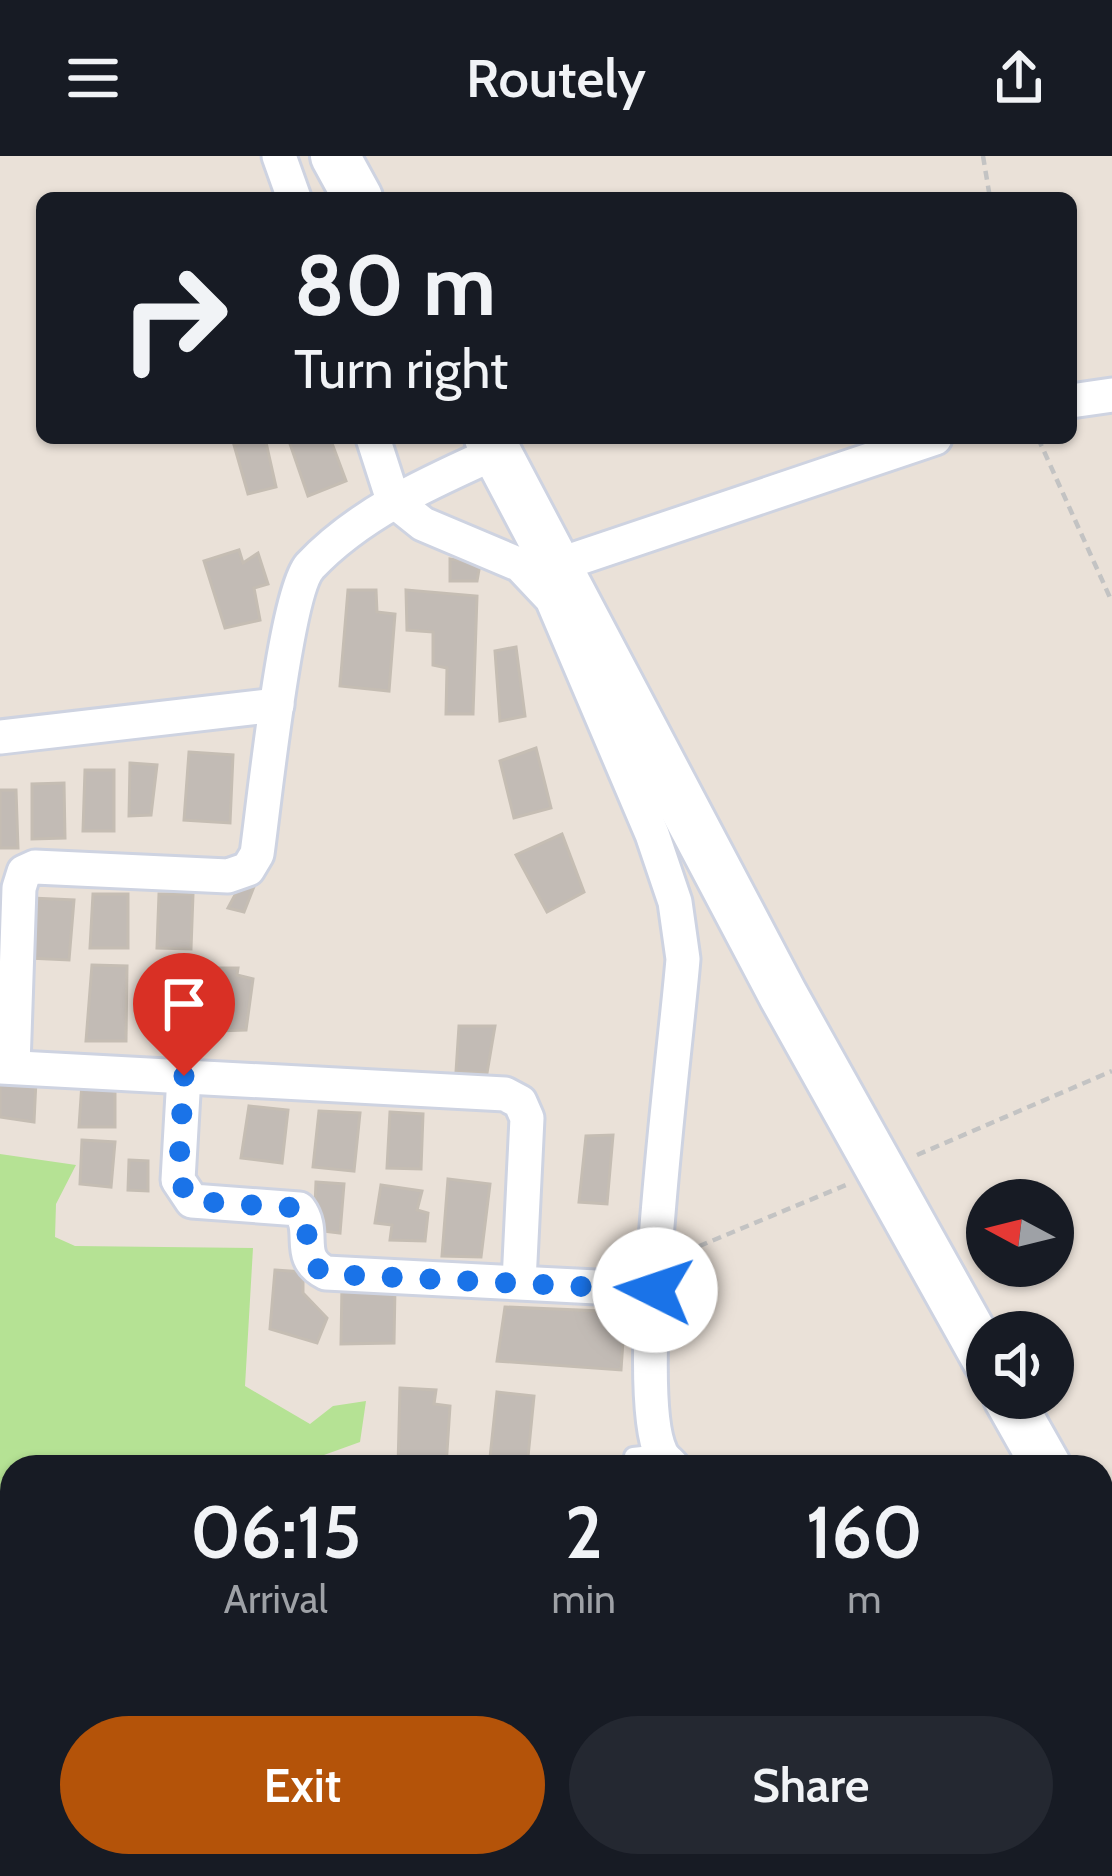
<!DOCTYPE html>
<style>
body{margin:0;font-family:Cabin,sans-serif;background:#242831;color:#f1f3f6;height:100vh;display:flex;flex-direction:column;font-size:45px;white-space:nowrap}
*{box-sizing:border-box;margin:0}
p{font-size:39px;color:#9ea1a6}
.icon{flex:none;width:66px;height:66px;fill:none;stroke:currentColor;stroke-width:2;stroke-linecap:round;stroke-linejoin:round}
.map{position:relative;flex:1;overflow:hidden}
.panel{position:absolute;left:0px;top:1299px;width:1113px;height:423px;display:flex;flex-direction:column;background:#171b24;border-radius:36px 36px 0 0;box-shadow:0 3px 9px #0004}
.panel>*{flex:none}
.top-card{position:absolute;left:36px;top:36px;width:1041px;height:252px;border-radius:18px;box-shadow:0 3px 9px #0004;background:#171b24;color:#f1f3f6;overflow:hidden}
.needle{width:78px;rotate:277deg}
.fabs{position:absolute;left:966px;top:1023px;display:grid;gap:24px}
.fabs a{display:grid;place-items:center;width:108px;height:108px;border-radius:50%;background:#171b24;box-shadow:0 3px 9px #0004;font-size:60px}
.pin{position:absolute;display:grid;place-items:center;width:102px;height:102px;color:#fff;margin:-123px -51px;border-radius:50% 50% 50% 0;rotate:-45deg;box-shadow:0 0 12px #0007}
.pin .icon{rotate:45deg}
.me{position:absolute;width:132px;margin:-66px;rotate:274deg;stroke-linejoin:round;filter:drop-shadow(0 0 9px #0008)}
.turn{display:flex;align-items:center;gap:42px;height:252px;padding:0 60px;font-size:54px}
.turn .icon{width:156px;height:156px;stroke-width:2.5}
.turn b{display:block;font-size:84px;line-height:102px}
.eta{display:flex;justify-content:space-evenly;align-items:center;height:204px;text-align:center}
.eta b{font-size:72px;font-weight:600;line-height:84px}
.cta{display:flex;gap:24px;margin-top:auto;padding:24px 60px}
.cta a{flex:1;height:138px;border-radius:72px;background:#b45309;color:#fff;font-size:48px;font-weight:600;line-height:138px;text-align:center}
.cta a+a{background:#242831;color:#f1f3f6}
header{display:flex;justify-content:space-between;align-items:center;height:156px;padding:0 60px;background:#171b24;font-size:54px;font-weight:600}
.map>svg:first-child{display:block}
.green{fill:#b5e294}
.building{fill:#c2bbb5;stroke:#c5bdb3;stroke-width:3}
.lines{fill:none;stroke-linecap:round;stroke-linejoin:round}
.lane-casing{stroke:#ced3e1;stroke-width:22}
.street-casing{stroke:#ced3e1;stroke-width:39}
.secondary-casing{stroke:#ced3e1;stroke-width:54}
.path{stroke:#c3c3c3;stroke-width:4.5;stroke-dasharray:9 6;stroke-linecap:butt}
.lane{stroke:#fff;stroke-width:16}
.street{stroke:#fff;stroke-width:33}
.secondary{stroke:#fff;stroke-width:48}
.route{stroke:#1a73e8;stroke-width:21;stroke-dasharray:0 37.8}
</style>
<header><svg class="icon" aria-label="menu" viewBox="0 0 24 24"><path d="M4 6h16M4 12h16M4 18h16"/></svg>Routely<svg class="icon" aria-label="share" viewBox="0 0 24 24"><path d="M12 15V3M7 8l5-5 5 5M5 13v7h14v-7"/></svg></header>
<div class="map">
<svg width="1112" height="1720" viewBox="0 0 1112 1720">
<rect width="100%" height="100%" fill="#eae1d8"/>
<g class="green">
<polygon points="0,998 76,1009 56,1048 55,1081 75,1090 253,1092 245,1230 310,1268 333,1250 366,1245 360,1286 324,1299 322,1311 12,1311 12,1710 203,1710 202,1715 222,1720 0,1720"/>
<polygon points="810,1710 1029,1710 997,1720 804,1720"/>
</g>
<g class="building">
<polygon points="254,282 265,282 276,331 248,338 234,289"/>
<polygon points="288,282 330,282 346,325 308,340"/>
<polygon points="239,394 243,407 258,397 268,428 254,432 260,464 225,472 204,405"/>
<polygon points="450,403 480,408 477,425 450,425"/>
<polygon points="348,434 376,434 377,456 395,458 389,535 340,530"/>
<polygon points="406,434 477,440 473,558 446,558 447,512 433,509 433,476 407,474"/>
<polygon points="516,491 525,560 500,565 495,495"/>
<polygon points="536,592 551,652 514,662 500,605"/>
<polygon points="189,596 233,599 230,667 184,664"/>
<polygon points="130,607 157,609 151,659 129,660"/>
<polygon points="85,614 114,614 114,675 83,675"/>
<polygon points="64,627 65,682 32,683 32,628"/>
<polygon points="0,634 16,634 18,692 0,692"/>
<polygon points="562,678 584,736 547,756 516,699"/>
<polygon points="242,726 255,728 244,756 228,752"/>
<polygon points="93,738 128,738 128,792 90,792"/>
<polygon points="159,738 193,738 191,793 157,792"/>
<polygon points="31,742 74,744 69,804 29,802"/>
<polygon points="92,809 127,810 126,885 86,885"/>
<polygon points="214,812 238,812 237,819 253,823 246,874 216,875"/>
<polygon points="206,829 201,882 174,880 179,830"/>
<polygon points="459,870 495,870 487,917 456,916"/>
<polygon points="0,922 36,924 34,966 0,961"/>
<polygon points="82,927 115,930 115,971 79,971"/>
<polygon points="249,950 288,954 282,1007 241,1002"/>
<polygon points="319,955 360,957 354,1015 313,1011"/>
<polygon points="390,956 423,958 421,1013 387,1012"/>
<polygon points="613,979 607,1048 579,1046 586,980"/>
<polygon points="82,984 115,986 111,1031 80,1028"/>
<polygon points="129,1004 148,1005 148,1035 128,1034"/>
<polygon points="448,1023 490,1028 481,1101 442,1100"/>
<polygon points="316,1026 344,1028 340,1077 314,1074"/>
<polygon points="381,1029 422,1035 417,1054 428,1057 425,1085 390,1084 392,1069 375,1067"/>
<polygon points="275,1114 303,1116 303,1137 327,1162 317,1187 270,1173"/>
<polygon points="342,1129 395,1131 394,1187 341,1188"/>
<polygon points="505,1151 625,1156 621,1214 497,1205"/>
<polygon points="400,1232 436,1234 434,1248 450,1250 446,1311 398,1311"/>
<polygon points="497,1236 534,1240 527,1311 489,1311"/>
<polygon points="1101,1591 1107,1615 1112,1614 1108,1661 1101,1646"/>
</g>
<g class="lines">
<defs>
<g id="lane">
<polyline points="632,1311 633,1300 661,1297"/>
<polyline points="533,1720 533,1710"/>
</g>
<g id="street">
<polyline points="279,0 294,42"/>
<polyline points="1071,245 1112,239"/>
<path d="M373,282L393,344L423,368L520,409L552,443L652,678L675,746L683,803C676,892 630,1234 661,1297C664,1303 669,1306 673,1311"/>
<polyline points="558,409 935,282"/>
<polyline points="0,581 277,549"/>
<path d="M13,910L19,732L24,716L35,711L228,720L248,713L257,698C264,649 285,438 310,410C361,356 431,326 497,296"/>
<polyline points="0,911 505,938 520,946 527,962 519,1126"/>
<path d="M184,920L178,1024L192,1045L299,1053C317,1077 294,1101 326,1117L655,1134"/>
<polyline points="1101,1507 1112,1513"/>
</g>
<g id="secondary">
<polyline points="335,0 358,42"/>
<polyline points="489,282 783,839 987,1204"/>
<polyline points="1008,1242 1047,1311"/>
<polyline points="1101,1409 1112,1428"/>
</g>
</defs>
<use href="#lane" class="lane-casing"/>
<use href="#street" class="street-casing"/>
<use href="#secondary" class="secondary-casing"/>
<g class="path">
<polyline points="983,0 990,42"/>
<polyline points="1038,282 1112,446"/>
<polyline points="917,999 1112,915"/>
<polyline points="685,1096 846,1029"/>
</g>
<use href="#lane" class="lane"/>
<use href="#street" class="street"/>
<use href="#secondary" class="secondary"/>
</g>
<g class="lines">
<path class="route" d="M184,920L178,1024L192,1045L299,1052C317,1077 294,1101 326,1118L655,1134"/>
</g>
</svg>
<div class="fabs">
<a><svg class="needle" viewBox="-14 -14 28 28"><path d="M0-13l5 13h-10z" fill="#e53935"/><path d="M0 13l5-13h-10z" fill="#9ea1a6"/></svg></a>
<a><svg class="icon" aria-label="sound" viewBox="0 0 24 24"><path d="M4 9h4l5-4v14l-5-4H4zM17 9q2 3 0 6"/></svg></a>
</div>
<div class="pin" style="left:184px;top:920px;background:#d93025"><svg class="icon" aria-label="arrive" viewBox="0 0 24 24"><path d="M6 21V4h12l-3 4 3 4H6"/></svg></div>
<svg class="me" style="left:655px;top:1134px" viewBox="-20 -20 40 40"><circle r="19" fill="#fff"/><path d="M0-13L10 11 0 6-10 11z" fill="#1a73e8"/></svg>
<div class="top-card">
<div class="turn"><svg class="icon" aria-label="right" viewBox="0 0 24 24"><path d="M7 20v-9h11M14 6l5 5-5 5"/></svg><div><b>80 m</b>Turn right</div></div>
</div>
<section class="panel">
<div class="eta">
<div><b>06:15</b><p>Arrival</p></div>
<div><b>2</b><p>min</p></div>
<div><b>160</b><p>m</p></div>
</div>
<div class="cta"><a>Exit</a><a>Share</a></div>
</section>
</div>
